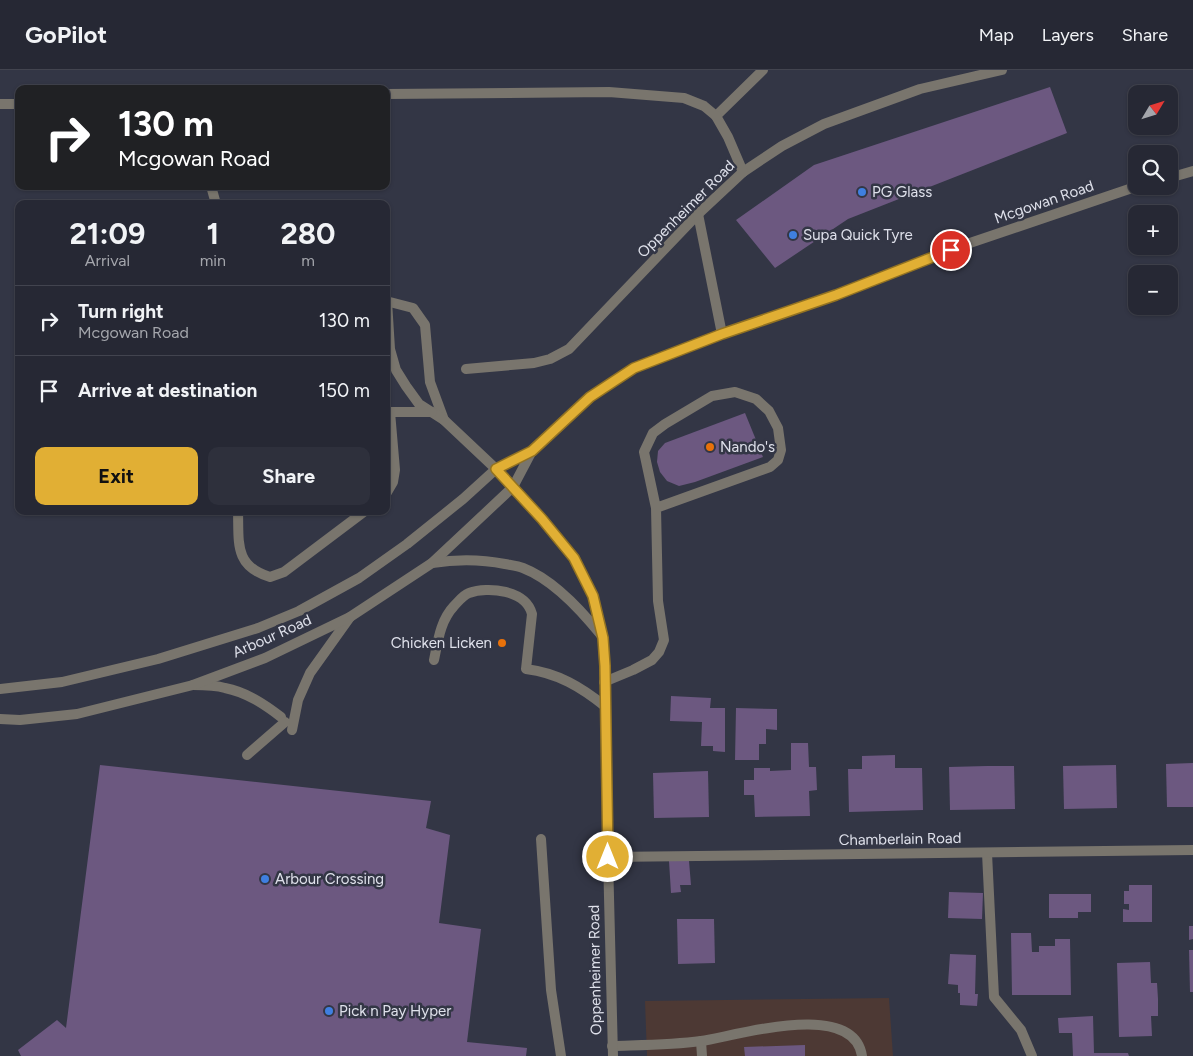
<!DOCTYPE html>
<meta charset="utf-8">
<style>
body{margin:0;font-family:Figtree,sans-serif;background:#2e303c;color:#f1f3f6;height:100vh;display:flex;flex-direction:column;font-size:19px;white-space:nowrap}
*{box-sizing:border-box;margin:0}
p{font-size:16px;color:#a4a6ac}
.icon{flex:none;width:28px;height:28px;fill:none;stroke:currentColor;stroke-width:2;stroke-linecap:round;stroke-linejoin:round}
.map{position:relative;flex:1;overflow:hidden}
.panel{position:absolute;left:15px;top:130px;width:375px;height:315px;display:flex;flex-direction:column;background:#262834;border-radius:10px;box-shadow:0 1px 4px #0004,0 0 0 1px #42444f}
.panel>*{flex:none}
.guide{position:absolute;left:15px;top:15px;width:375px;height:105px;border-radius:10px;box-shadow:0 1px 4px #0004,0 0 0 1px #42444f;background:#202124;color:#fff;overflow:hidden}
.needle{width:32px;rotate:52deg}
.tools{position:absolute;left:1128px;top:15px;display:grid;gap:10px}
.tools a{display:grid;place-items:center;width:50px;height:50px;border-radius:10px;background:#262834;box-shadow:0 1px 4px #0004,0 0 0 1px #42444f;font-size:25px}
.pin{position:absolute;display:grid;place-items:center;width:42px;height:42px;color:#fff;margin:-21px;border:2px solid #fff;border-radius:50%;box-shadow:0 1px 5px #0007}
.me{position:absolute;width:55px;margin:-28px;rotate:0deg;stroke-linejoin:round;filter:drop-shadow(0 0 4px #0008)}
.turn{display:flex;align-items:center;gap:18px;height:105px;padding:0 20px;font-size:22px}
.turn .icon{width:65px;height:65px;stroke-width:2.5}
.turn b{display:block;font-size:35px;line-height:42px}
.eta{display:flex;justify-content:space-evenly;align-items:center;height:85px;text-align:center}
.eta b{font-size:30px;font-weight:700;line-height:35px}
.action{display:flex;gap:10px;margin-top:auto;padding:10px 20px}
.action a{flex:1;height:58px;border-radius:10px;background:#e1af34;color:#111;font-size:20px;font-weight:700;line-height:58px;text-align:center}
.action a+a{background:#2e303c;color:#f1f3f6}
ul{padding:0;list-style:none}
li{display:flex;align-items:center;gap:15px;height:70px;padding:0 20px;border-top:1px solid #42444f}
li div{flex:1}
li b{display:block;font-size:19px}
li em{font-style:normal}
header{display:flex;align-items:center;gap:30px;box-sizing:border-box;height:70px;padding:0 25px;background:#262834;border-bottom:1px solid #42444f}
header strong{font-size:24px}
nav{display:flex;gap:28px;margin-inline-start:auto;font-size:18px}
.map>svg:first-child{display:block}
.commercial{fill:#4d3934}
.building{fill:#6c5880}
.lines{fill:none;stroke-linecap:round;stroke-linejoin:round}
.lane{stroke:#79756d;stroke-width:10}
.street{stroke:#79756d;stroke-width:10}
.route-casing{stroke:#927222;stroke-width:12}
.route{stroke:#e1af34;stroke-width:9}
.shop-dot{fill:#3f7fe0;stroke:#333645;stroke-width:2}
.food-dot{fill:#e8710a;stroke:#333645;stroke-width:2}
.labels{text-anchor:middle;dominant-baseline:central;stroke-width:5;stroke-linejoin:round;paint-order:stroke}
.poi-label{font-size:15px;fill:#dfe1eb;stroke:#333645;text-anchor:start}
.street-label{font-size:15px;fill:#dfe1eb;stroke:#333645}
</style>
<header>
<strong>GoPilot</strong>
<nav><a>Map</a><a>Layers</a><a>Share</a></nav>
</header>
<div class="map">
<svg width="1193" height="986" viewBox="0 0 1193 986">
<rect width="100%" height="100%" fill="#333645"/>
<polygon class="commercial" points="889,928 893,986 647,986 645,931"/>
<g class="building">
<polygon points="1050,17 1067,63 848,149 775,198 736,150 814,95"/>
<polygon points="745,343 763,387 695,412 679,416 667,411 660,402 657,392 658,381 665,373"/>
<polygon points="671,626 711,628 710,638 725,638 725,682 713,681 713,676 701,676 702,652 670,651"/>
<polygon points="736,638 777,639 777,660 766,659 766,674 759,674 759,690 735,690"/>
<polygon points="791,673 808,673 809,697 816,697 817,720 809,721 810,746 755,747 754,725 744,725 744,710 754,710 754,698 770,698 770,701 791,700"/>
<polygon points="895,685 895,698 922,698 923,740 849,742 848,699 862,699 862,686"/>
<polygon points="1193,693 1193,737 1167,737 1166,694"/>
<polygon points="100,695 431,731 426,758 450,765 439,853 481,859 467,972 527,978 526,986 21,986 18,980 57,950 66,958"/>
<polygon points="1116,695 1117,738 1064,739 1063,696"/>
<polygon points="987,696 1014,696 1015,739 950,740 949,697"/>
<polygon points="708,701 709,747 654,748 653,703"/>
<polygon points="669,791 689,791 691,815 680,815 681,822 671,823"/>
<polygon points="1129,815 1152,815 1152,852 1123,852 1123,839 1129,840 1129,834 1124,834 1124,821 1129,821"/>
<polygon points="949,822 983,823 982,849 948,848"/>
<polygon points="1049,824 1091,824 1091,842 1078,842 1078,848 1049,848"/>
<polygon points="677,849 714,849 715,893 678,894"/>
<polygon points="1189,856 1193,856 1193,869 1189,870"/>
<polygon points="1011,863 1031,863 1032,882 1039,882 1039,876 1055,876 1055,869 1070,869 1071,925 1012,925"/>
<polygon points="1189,880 1193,880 1193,922 1190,922"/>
<polygon points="950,884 976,885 975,924 978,924 977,936 960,935 960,923 958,923 958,915 948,914"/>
<polygon points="1150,892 1151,913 1157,913 1158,929 1158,946 1151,946 1152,966 1119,967 1117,893"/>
<polygon points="1093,946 1094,983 1128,983 1129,986 1073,986 1072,963 1059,963 1058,948"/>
<polygon points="805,975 805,986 745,986 744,977"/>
</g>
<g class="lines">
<g class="lane">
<polyline points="716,46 763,0"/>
<polyline points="743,102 782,76 824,54 920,19 1002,0"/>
<polyline points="211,116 216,134"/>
<polyline points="386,231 413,238 425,255 430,312 444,350"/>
<polyline points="387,231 390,279 396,300 406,316 419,334 444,350 496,399"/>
<polyline points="386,342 432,342"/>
<polyline points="386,424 393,412 395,400 390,342"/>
<path d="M238,441C239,473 234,496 270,507L284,502L365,441"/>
<path d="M434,590C438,571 440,551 454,536C458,532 463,525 469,523C488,516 526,520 532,544L526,599C558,603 581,617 606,637"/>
<polyline points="604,612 633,600 652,590 659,582 664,570 658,531 656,438 644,382 653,363 665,354 712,326 735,322 756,329 769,341 778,358 781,380 778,390 770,397 656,438"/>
<path d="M193,615C204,615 215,615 225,618C246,622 264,634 281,647"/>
<polyline points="292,660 298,630 310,603 350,547"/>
<polyline points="247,685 285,652"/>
<polyline points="541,769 551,920 561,986"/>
<polyline points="701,971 702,986"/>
<path d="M612,976C641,975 672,975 701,971C736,966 853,929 862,986"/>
</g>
<g class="street">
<polyline points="386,24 609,22 684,28 704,36 716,46 728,67 743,102 698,144 569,279 550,289 534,293 466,299"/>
<polyline points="0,34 19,34"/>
<polyline points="1169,108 1193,101"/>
<polyline points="698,144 722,264"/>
<polyline points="496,399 542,449 574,488 593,526 603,568 606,637 608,787 613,986"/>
<path d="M432,493C457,489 480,489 505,494C510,495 518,496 523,498C554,510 581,540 601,565"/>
<polyline points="0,619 62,612 158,589 258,558 299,541 359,508 407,474 463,429 496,399 532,381 590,327 634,298 722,264 836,225 967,174 1138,116"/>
<polyline points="0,649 20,650 77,644 193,615 265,588 350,547 432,493 513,417 532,381"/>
<polyline points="987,783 994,927 1021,960 1032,986"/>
<polyline points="608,787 1193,780"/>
</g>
</g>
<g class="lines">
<defs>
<polyline id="route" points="608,787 605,596 603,568 593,526 574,488 542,449 496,399 532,381 590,327 634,298 722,264 836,225 951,180"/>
</defs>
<use href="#route" class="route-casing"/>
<use href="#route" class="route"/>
</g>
<g class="shop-dot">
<circle cx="862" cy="122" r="5"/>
<circle cx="793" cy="165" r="5"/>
<circle cx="265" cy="809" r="5"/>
<circle cx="329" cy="941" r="5"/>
</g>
<g class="food-dot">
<circle cx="710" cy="377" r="5"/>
<circle cx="502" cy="573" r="5"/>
</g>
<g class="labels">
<g class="poi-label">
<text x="872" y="122">PG Glass</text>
<text x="803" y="165">Supa Quick Tyre</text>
<text x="720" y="377">Nando's</text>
<text x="492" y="573" text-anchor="end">Chicken Licken</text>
<text x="275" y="809">Arbour Crossing</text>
<text x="339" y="941">Pick n Pay Hyper</text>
</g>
<g class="street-label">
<text transform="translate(1044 132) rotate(-19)">Mcgowan Road</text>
<text transform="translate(686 139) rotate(-45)">Oppenheimer Road</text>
<text transform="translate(272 566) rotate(-24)">Arbour Road</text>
<text transform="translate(900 769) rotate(-1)">Chamberlain Road</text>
<text transform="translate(595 900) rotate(-91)">Oppenheimer Road</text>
</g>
</g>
</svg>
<div class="tools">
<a><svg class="needle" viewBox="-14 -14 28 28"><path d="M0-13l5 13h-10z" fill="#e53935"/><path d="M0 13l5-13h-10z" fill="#a4a6ac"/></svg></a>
<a><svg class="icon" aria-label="search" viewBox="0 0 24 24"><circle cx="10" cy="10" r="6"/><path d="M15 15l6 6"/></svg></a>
<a>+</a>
<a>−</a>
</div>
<div class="pin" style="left:951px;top:180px;background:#d93025"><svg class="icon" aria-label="arrive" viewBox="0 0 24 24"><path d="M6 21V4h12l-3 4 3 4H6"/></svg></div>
<svg class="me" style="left:608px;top:787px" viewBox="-20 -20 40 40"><circle r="17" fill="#e1af34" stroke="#fff" stroke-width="3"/><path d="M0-11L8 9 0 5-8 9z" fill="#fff"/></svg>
<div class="guide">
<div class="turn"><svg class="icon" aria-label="right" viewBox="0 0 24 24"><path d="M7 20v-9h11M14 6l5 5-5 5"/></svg><div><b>130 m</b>Mcgowan Road</div></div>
</div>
<section class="panel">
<div class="eta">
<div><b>21:09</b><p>Arrival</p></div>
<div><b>1</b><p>min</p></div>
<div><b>280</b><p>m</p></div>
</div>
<ul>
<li><svg class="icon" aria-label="right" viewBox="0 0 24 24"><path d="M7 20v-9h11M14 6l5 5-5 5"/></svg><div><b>Turn right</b><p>Mcgowan Road</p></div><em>130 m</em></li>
<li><svg class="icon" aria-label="arrive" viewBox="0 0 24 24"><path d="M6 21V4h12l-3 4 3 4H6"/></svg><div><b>Arrive at destination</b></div><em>150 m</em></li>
</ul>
<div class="action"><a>Exit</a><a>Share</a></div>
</section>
</div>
